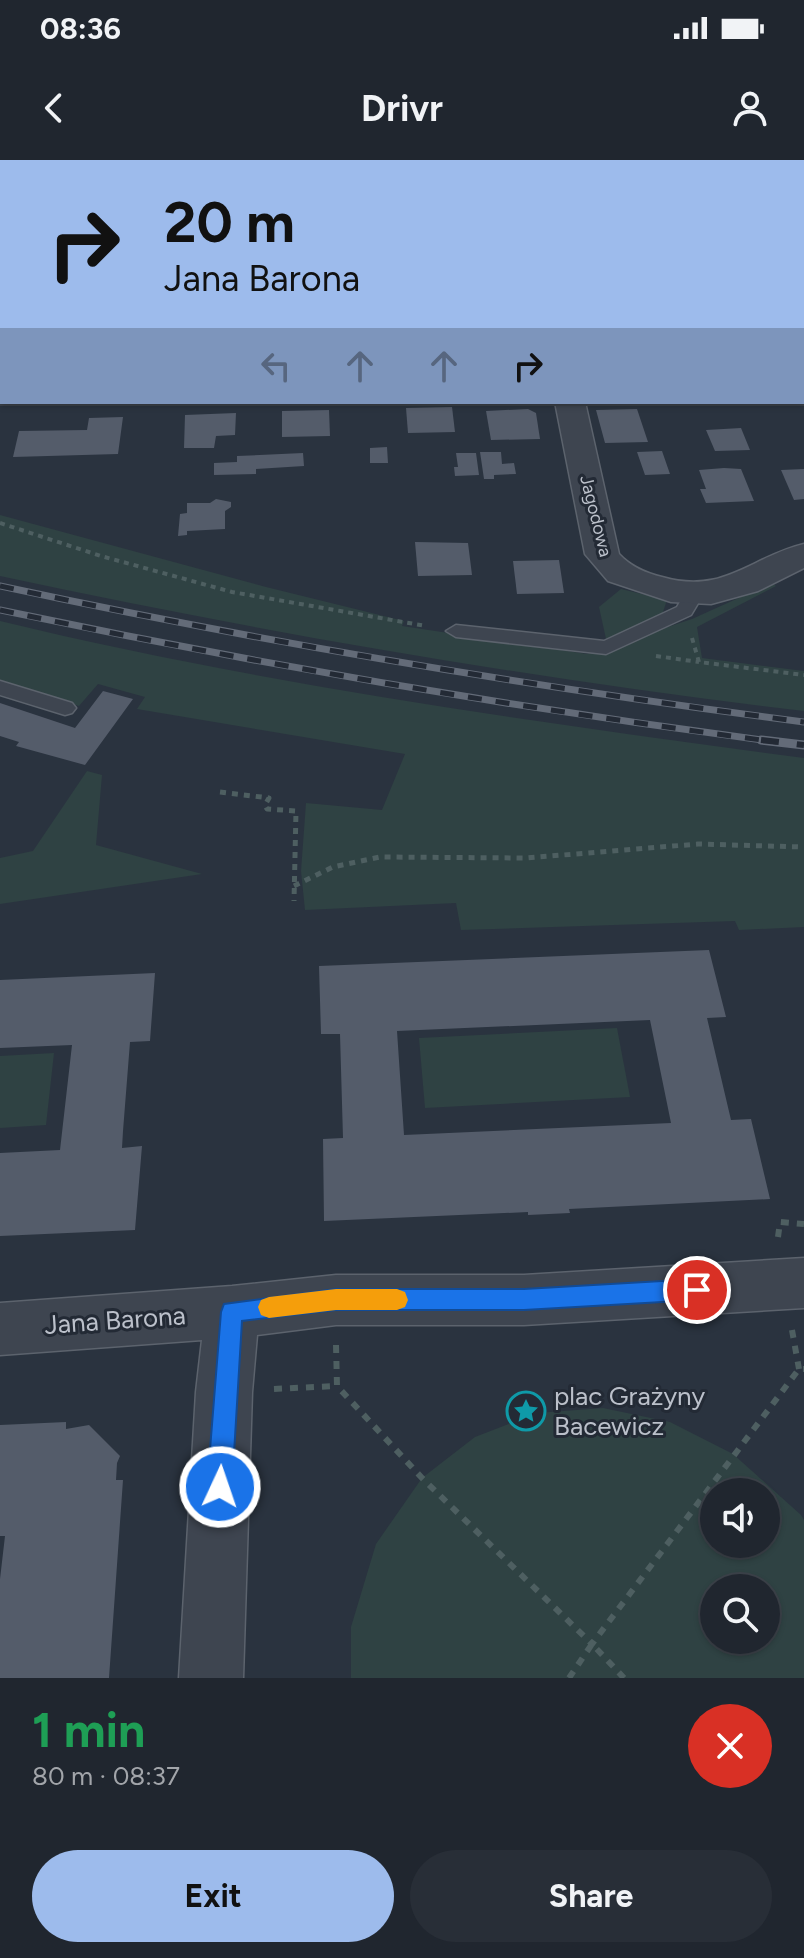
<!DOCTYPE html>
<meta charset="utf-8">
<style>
body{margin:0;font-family:Figtree,sans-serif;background:#282e37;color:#f1f3f6;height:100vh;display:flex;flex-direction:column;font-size:30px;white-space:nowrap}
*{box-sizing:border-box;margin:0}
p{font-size:26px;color:#a2a5aa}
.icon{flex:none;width:44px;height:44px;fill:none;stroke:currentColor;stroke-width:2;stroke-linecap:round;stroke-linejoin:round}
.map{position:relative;height:1518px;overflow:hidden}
.drawer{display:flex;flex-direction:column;background:#20262f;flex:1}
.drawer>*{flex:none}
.guide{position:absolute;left:0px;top:0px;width:804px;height:244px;box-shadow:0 2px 6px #0004,0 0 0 2px #3d434b;background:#9dbbec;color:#111;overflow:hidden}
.controls{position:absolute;left:700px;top:1318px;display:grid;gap:16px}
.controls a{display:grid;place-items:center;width:80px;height:80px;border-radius:50%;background:#20262f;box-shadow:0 2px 6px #0004,0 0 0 2px #3d434b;font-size:40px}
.pin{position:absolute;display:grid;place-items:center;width:68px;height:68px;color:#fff;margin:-34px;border:4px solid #fff;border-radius:50%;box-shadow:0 2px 8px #0007}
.me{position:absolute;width:88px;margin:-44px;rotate:3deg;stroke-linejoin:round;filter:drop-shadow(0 0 6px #0008)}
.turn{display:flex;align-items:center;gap:28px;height:168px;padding:0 32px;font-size:36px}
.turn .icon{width:104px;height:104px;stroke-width:2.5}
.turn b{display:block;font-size:56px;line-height:68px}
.lanes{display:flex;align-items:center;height:76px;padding:0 32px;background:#0003;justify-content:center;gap:40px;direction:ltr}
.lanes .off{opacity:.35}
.round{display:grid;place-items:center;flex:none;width:84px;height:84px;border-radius:42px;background:#282e37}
.summary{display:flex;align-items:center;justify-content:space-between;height:136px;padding:0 32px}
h1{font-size:48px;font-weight:700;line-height:60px;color:#1e9e55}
.cta{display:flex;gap:16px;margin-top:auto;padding:16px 32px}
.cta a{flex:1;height:92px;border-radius:48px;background:#9dbbec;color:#111;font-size:32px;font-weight:700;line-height:92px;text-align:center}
.cta a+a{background:#282e37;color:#f1f3f6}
.status{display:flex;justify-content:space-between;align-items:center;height:56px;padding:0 40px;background:#20262f;direction:ltr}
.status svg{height:22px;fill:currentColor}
header{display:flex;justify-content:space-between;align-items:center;height:104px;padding:0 32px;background:#20262f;font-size:36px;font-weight:700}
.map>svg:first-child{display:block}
.green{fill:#2f4243;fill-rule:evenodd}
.building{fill:#545c6a;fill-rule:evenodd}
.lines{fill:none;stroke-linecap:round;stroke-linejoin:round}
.service-casing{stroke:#5c636d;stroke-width:3}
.minor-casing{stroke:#5c636d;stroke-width:3}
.path-far3{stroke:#4e5f61;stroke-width:3;stroke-dasharray:4 4;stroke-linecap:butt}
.path-far2{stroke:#4e5f61;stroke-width:4;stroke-dasharray:5 5;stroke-linecap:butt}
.path-far1{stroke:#4e5f61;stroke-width:5;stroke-dasharray:6 6;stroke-linecap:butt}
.path{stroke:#4e5f61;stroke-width:6;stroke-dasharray:8 8;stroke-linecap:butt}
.service{fill:#3e4550;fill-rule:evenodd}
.minor{fill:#3e4550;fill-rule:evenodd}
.rail-far1-casing{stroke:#636b78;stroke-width:7}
.rail-casing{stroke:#636b78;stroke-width:9}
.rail-far1{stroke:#232a35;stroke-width:5;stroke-dasharray:14;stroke-linecap:butt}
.rail{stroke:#232a35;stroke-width:6;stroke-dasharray:18;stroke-linecap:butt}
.route{fill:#1a73e8;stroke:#114b97;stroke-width:2}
.slow{fill:#f59e0b}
.labels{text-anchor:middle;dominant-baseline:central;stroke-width:6;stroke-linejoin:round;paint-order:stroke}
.far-street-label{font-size:18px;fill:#bbc0ca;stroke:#232a35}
.near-street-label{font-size:26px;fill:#bbc0ca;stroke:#232a35}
.near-poi-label{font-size:26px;fill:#bbc0ca;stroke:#232a35;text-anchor:start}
</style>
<div class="status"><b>08:36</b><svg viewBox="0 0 49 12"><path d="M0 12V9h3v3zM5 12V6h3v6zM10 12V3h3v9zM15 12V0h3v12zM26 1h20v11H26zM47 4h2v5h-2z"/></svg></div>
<header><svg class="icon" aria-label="back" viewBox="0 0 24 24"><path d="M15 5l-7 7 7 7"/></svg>Drivr<svg class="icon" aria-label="person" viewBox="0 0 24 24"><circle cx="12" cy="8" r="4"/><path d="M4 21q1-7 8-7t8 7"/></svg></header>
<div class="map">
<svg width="804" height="1518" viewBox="0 0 804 1518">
<rect width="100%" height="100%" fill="#2a333f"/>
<g class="green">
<path d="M0,355L266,427L404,461L402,466L587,494L692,459L772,423L776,426L697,467L702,498L804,511V551C534,519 266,473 0,416Z"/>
<polygon points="621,429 667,440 662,455 606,479 599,447"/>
<path d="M0,461C265,525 534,562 804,598V767L739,770L735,761L461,770L456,743L305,750L301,711L306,643L382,650L405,594L137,549L145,537L98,524L79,546L0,521Z"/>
<polygon points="87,611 102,615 96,685 202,714 0,744 0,698 33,691"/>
<polygon points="617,868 630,937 425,948 419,878"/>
<polygon points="54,893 46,965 0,968 0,896"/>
<path d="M603,1248L670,1262L733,1294L801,1355L804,1360V1518H351V1467L376,1384L422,1318L475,1277L537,1253ZM714,1332H766V1384H714ZM714,1428H766V1480H714Z"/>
</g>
<g class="building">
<polygon points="452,247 455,272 408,273 406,248"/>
<polygon points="528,249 536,253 540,279 491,280 486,251"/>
<polygon points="637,249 648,282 605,283 596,250"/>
<polygon points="329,250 330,276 282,277 282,251"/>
<polygon points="236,253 235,275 216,276 214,288 184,288 185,255"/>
<polygon points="123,257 118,294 13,297 19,271 87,270 89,258"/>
<polygon points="741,268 750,290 715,291 706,270"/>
<polygon points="387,287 388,303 370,303 370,288"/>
<polygon points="662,291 670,314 645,315 637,292"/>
<polygon points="480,292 501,292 502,304 514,303 516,314 494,315 494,319 484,319"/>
<polygon points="303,293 304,306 256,309 256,314 214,315 214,303 237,302 237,296"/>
<polygon points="456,293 476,293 479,315 455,316 454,307 458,307"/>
<polygon points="724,308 741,309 754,341 706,343 700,329 706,329 699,310"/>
<polygon points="804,309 804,339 794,340 781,310"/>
<polygon points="216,339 231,342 231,347 225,351 225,369 187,371 187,375 178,376 180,354 187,353 187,343 210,343"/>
<polygon points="415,382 468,383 472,415 418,416"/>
<polygon points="559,400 564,433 517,434 513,401"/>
<polygon points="103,531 133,539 85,605 16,586 19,582 0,576 0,543 75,568"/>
<path d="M709,790L726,857L707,858L731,960L751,959L770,1039L569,1049L570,1053L528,1055V1052L324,1061L323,979L343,978L340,874H321L319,806ZM650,860L671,963L404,975L397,871Z"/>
<polygon points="155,813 150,881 130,882 123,971 122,988 142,986 135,1070 0,1076 0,993 60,990 72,885 0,888 0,820"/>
<polygon points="66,1262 66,1269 89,1265 120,1296 117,1303 116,1320 123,1320 109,1518 0,1518 0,1419 5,1376 0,1376 0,1265"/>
</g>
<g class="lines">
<defs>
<g id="service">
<polygon points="304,0 324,0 302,2"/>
<polygon points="693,429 703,435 691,455 606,494 456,477 446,471 456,465 604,481 677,447 686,431"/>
<polygon points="0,521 72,543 76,548 72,553 65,555 0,535"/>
</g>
<g id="minor">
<polygon points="490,0 515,0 516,2 491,2"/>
<polygon points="776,0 800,0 801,2 777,2"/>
<polygon points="802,28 804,29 802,45"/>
<rect x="0" y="40" width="2" height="16"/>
<rect x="802" y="150" width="2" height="18"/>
<rect x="0" y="216" width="2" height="18"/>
<path d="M555,242H585L619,394C631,407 646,413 662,417C724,435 750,397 804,384V408L758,431L711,444L671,442L608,421L585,394Z"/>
<polygon points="804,1098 804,1148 524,1165 336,1165 257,1175 252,1232 243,1518 179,1518 196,1232 202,1180 0,1195 0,1143 232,1126 336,1115 524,1115"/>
</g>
</defs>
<use href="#service" class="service-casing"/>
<use href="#minor" class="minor-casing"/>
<polyline class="path-far3" points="160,2 168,0"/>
<g class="path-far2">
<polyline points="0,363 101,396 232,432 426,466"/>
<polyline points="692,478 699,502 804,515"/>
<polyline points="656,496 699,502"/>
</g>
<g class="path-far1">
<polyline points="220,632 269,638 265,645 267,649 296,651 294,741"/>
<polyline points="294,726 333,707 380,697 526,698 698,684 804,687"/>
</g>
<g class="path">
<polyline points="778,1077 780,1062 804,1064"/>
<polyline points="792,1170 799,1209"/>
<polyline points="336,1185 337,1226 422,1318 592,1484 799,1209 804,1209"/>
<polyline points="274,1229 337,1226"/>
<polyline points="569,1518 592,1484 624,1518"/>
</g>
<use href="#service" class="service"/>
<use href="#minor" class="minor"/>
<defs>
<g id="rail-far1">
<path d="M0,426C266,483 534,527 804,562"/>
<path d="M0,450C257,504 516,548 777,582"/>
</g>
<polyline id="rail" points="761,580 804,585"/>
</defs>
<use href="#rail-far1" class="rail-far1-casing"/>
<use href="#rail" class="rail-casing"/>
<use href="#rail-far1" class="rail-far1"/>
<use href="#rail" class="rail"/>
</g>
<polygon class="route" points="697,1119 705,1122 708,1130 705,1137 697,1140 524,1150 336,1150 242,1161 232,1327 228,1336 220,1340 211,1336 207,1327 221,1152 224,1144 336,1129 524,1129"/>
<polygon class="slow" points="336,1129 397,1129 405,1132 408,1140 405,1147 397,1150 336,1150 269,1158 261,1155 258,1147 261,1140 269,1137"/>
<defs>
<symbol id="sight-ring" viewBox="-11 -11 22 22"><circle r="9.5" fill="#232a35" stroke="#0f9aa8" stroke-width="1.5"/><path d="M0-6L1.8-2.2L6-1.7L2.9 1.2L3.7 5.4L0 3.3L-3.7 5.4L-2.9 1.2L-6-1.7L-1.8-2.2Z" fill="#0f9aa8"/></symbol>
</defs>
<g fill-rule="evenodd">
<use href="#sight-ring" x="504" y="1229" width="44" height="44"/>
</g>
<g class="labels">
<g class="far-street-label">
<text transform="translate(596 356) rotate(76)">Jagodowa</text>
</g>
<g class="near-street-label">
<text transform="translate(115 1160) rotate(-4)">Jana Barona</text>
</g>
<g class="near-poi-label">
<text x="554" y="1236">plac Grażyny<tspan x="554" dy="30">Bacewicz</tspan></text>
</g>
</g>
</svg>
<div class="controls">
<a><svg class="icon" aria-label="sound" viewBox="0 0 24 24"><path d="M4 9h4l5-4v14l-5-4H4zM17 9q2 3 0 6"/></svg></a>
<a><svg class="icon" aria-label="search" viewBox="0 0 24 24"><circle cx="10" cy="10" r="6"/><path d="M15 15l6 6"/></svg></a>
</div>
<div class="pin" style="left:697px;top:1130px;background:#d93025"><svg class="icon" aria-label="arrive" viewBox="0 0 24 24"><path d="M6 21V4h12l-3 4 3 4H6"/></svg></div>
<svg class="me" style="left:220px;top:1327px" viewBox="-20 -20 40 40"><circle r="17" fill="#1a73e8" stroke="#fff" stroke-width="3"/><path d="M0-11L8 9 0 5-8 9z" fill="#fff"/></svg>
<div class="guide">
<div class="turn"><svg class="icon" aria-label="right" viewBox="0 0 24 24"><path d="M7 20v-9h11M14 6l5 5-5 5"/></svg><div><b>20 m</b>Jana Barona</div></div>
<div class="lanes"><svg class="icon off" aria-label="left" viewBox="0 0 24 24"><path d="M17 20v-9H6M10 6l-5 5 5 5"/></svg><svg class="icon off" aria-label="ahead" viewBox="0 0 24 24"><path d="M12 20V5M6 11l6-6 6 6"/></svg><svg class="icon off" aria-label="ahead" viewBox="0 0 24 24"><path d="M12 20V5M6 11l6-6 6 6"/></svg><svg class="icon" aria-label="right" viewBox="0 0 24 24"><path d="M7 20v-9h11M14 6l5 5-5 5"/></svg></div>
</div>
</div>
<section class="drawer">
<div class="summary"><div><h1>1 min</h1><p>80 m · 08:37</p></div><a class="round" style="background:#d93025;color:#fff"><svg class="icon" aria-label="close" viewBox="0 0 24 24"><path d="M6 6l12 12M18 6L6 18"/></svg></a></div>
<div class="cta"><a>Exit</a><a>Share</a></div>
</section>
